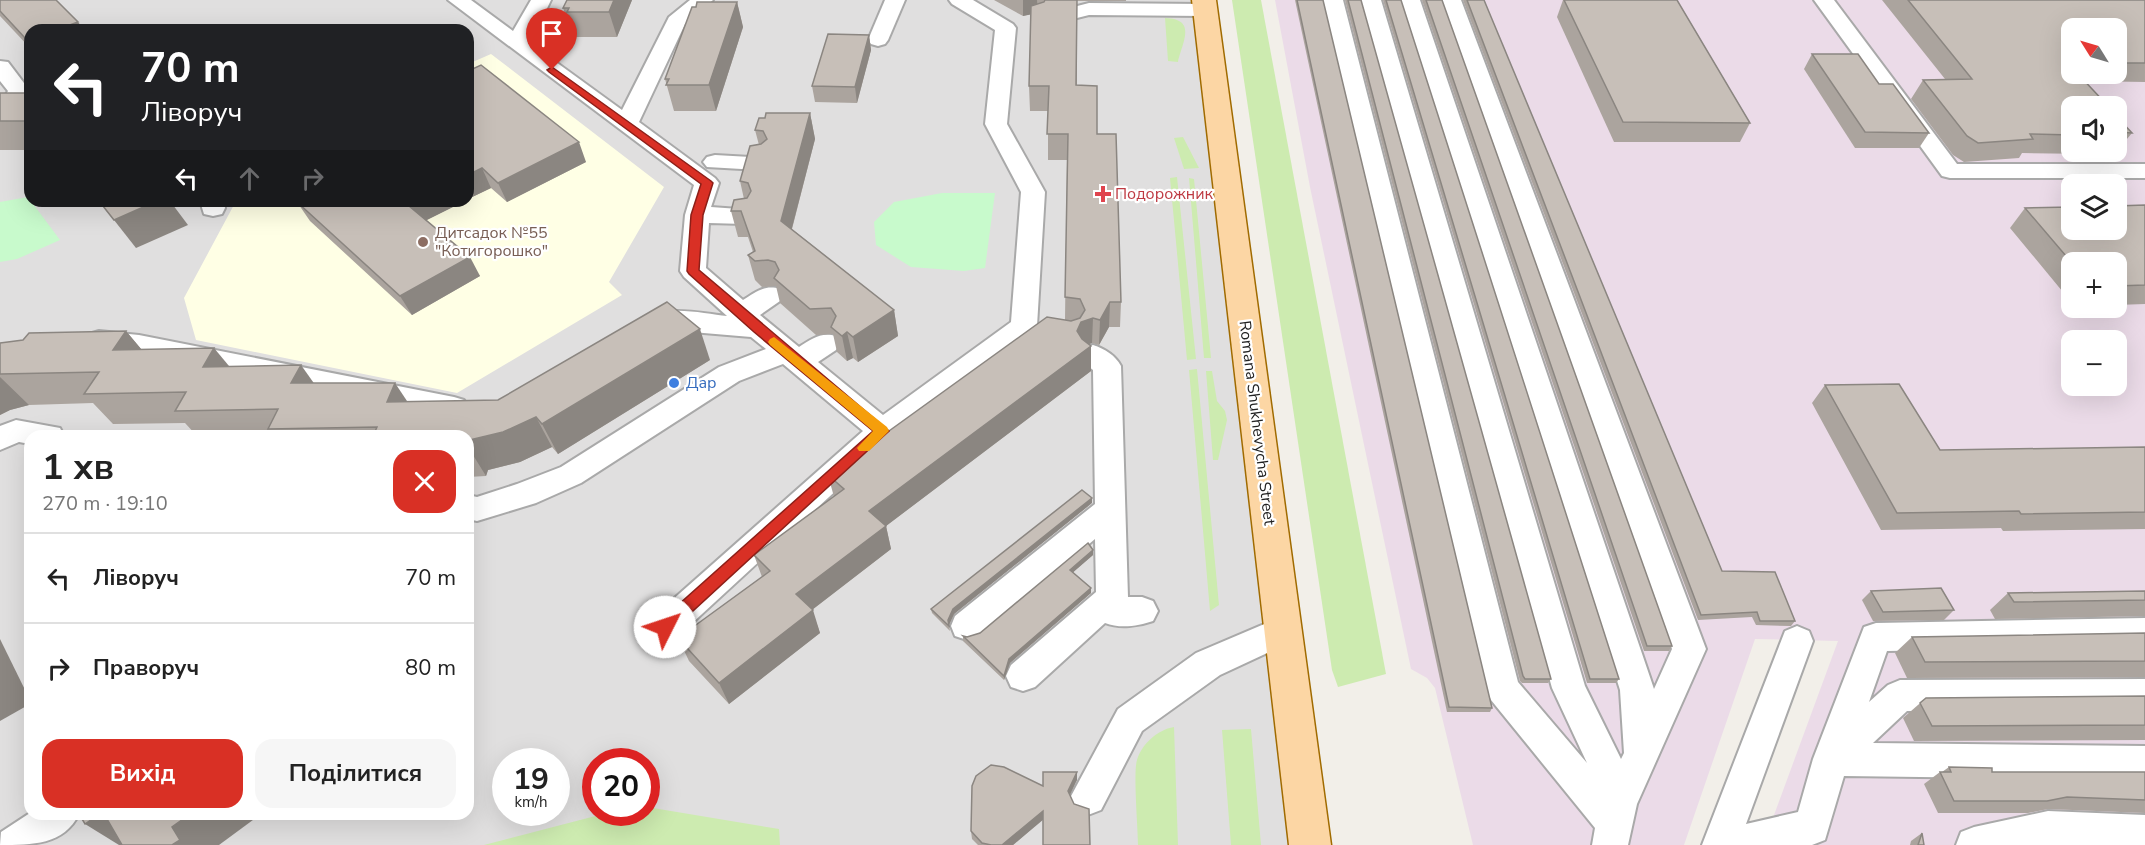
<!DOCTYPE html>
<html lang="uk">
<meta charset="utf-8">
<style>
body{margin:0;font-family:"Nunito Sans",sans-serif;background:#f6f6f6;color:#222;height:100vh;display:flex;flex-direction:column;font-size:22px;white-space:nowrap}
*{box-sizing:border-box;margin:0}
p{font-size:20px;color:#767676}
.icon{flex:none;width:33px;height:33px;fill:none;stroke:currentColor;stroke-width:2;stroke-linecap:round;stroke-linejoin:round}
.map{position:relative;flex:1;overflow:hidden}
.side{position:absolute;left:24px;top:430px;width:450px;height:390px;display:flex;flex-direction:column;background:#fff;border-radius:18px;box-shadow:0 6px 24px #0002}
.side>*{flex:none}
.hud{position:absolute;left:24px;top:24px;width:450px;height:183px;border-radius:18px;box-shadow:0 6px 24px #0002;background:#202124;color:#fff;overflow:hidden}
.needle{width:39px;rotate:307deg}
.controls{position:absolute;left:2061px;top:18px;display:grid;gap:12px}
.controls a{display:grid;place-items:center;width:66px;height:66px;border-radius:12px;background:#fff;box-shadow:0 6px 24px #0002;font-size:30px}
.speed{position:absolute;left:492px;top:748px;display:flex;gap:12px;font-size:30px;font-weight:700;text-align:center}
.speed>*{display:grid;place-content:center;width:78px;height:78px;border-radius:50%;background:#fff;box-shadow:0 6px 24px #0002;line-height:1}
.speed small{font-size:15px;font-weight:400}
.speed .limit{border:9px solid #d22;background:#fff;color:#111}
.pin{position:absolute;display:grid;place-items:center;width:51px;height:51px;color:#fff;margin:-62px -26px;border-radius:50% 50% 50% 0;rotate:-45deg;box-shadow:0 0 6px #0007}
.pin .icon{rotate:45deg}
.me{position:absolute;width:66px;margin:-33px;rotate:49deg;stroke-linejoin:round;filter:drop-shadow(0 0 4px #0008)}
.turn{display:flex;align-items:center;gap:21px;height:126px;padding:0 18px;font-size:27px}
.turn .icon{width:78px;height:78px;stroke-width:2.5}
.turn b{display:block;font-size:42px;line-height:51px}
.lanes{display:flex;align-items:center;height:57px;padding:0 18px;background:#0003;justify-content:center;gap:30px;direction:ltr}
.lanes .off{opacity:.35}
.round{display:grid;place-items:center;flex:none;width:63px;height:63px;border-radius:18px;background:#f6f6f6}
.summary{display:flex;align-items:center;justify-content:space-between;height:102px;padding:0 18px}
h1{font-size:36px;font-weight:700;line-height:45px}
.action{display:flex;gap:12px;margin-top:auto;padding:12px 18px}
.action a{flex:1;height:69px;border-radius:18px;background:#d93025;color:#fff;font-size:24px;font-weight:700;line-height:69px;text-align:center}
.action a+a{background:#f6f6f6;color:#222}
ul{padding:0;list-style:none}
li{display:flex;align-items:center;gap:18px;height:90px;padding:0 18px;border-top:2px solid #e0e0e0}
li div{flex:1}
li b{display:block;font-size:22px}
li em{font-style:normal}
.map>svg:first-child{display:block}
.residential{fill:#e0dfdf;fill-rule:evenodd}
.industrial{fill:#ebdbe8;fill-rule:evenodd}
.education{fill:#ffffe5}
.grass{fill:#cdebb0}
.park{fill:#c8facc}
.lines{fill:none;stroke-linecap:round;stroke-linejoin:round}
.minor-casing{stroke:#a9a9a9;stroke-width:4}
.major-casing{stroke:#a06b00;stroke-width:3}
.minor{fill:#fff;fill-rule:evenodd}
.major{fill:#fcd6a4;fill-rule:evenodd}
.wall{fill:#aba49e;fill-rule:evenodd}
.shaded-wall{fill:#8b8681}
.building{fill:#c7bfb8;stroke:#8b8681;stroke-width:1.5}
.route{fill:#d93025;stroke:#8d1f18;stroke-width:1.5}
.slow{fill:#f59e0b}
.health-dot{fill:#e0444e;stroke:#fff;stroke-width:2}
.education-dot{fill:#8d6e63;stroke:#fff;stroke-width:2}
.shop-dot{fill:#3f7fe0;stroke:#fff;stroke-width:2}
.labels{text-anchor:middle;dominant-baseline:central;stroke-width:4.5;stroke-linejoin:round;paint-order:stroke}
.health-label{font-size:16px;fill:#be3a42;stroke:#fff;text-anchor:start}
.education-label{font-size:16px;fill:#785e54;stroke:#fff;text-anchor:start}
.shop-label{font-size:16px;fill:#366cbe;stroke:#fff;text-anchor:start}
.street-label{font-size:16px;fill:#222;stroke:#fff}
</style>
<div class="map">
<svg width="2145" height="845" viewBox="0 0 2145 845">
<rect width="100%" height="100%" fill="#f2efe9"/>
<path class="residential" d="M0,0H1204L1310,845H0ZM30,30H468V201H30ZM30,436H468V814H30ZM506,762H556V813H506ZM596,762H646V813H596Z"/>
<path class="industrial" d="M1275,0H2145V845H1763L1838,641L1755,639L1684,845H1473L1435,688L1427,678L1411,669L1310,187ZM2072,28H2116V74H2072ZM2072,106H2116V152H2072ZM2072,184H2116V230H2072ZM2072,262H2116V308H2072ZM2072,340H2116V386H2072Z"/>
<polygon class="education" points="491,54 664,187 609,282 622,295 457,393 196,340 184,298 236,201 468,201 468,64"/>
<g class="grass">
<polygon points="1232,0 1261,0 1386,674 1338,687 1332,670"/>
<path d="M1165,18C1197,19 1183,41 1178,62L1168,61Z"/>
<polygon points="1183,137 1199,168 1184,169 1174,138"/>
<polygon points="1177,177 1196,359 1187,360 1170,178"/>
<polygon points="1189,178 1194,179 1211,358 1204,358"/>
<polygon points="1197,369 1219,605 1210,611 1189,370"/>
<polygon points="1206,371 1212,371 1217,401 1225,411 1227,420 1218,460 1213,460"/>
<path d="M1174,727L1178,845H1138C1138,828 1133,772 1137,760C1142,744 1157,730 1174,727Z"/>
<polygon points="1251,729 1261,845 1231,845 1222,730"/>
<polygon points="647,807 779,829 780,845 484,845 607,813 646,813"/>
</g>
<g class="park">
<polygon points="942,193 995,193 985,268 964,271 911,267 876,245 874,222 894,202"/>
<polygon points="28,197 60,240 17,259 0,262 0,202"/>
</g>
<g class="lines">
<defs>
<g id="minor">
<path d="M448,0H471L513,31L531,0H551L541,21L527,41L622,110L669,17L690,0H713L685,24L639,122L715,178L719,183L711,207L753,210L756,216L753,222L744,224L709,223L706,268L743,300C756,292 765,284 780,289L784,295L780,301L760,315L799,347C812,339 820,332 836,336L839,343L836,350L818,362L883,415L1011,322L1021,192L985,124L995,30L952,4L949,0H973L1013,24L1016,28L1007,124L1045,192L1037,326L1033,333L892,439L677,637L665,641L653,637L649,627L653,617L863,431L783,364L739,381L581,483L536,503L477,521L468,519V495L477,497L517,484L561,467L719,367L766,349L751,337L668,330L654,335L645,333L641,326C655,301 703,314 727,316L684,277L680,271L685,215L694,185Z"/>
<polygon points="885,0 905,0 888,40 885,44 878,46 871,44 868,40"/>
<polygon points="1323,0 1343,0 1518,682 1587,763 1552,688 1361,0 1381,0 1585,686 1621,759 1624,753 1620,690 1400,0 1420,0 1654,689 1672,649 1441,0 1461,0 1706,649 1637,804 1628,845 1592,845 1595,828 1491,700 1486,689"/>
<polygon points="1814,0 1834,0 1957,164 2145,164 2145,178 1950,178 1942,176"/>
<polygon points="1089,3 1205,4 1212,6 1215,10 1212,14 1205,16 1089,15 1061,22 1054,20 1051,16 1054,12"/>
<polygon points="0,61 8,62 30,91 19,109 11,111 3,109 0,104 8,91 0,81"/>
<polygon points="715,155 767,158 771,163 767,168 759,170 707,167 703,162 707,157"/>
<polygon points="200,201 224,201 225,208 222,214 213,216 204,214"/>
<polygon points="99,331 139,335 454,397 464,400 468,408 464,416 454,419 139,355 89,348 86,341 89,334"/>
<path d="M1093,345C1105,349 1115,355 1121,366L1128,597H1142L1153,601L1158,611L1153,621C1139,626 1120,629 1105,623L1035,687L1023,691L1011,687L1006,676L1011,665L1096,592L1095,539L979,636L967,640L955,636L951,626L955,616L1095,504L1093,370L1083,362L1079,355L1083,348Z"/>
<polygon points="16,420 60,428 64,436 30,436 30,444 19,442 0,450 0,426"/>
<polygon points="1283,616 1295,620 1299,630 1295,640 1220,675 1142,731 1101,810 1088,815 1075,810 1070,798 1118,709 1196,653"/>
<polygon points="2145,618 2145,646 1887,651 1869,702 1888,685 1900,680 2145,679 2145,709 1907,711 1873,743 2145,746 2145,780 1844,776 1825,840 1812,845 1702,845 1785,631 1797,626 1809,631 1813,641 1746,824 1798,812 1813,759 1864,627 1876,623"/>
<polygon points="2048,811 2145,815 2145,845 1956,845 1961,832 1974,827"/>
<path d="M30,813V814H79C64,845 32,845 0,845L1,832Z"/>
</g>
<polygon id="major" points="1192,0 1216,0 1331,845 1289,845"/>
</defs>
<use href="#minor" class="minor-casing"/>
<use href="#major" class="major-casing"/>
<use href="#minor" class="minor"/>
<use href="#major" class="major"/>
</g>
<g class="wall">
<polygon points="0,0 30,30 30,48 0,16"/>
<polygon points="567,0 632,0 617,37 576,37 574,33 572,33 563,8"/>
<polygon points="994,0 1126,0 1126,1 1077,1 1077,85 1097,134 1121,302 1120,327 1109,327 1099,345 1092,343 1089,344 1091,346 1091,371 886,526 891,549 812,610 820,633 729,704 689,661 678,638 762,577 754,555 834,497 828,475 1065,320 1067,160 1048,160 1048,111 1030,111 1029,86 1031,14 1023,16"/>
<polygon points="1295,0 1323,0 1492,708 1490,712 1447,712"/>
<polygon points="1345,0 1361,0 1551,679 1548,683 1522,683 1520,681"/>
<polygon points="1383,0 1401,0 1619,679 1616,683 1587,683"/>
<polygon points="1422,0 1442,0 1672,646 1669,651 1644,651"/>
<polygon points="1463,0 1484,0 1722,571 1795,621 1791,626 1756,625 1752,617 1698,620"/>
<polygon points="1563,0 1677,0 1750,123 1740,142 1614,142 1557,17"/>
<path d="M1882,0H2145V82L2085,81L2072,106V152H2095L2092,154L2022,153L2019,158L1964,162L1953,155L1911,99L1923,80L1945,79ZM2072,28H2116V74H2072Z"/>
<polygon points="737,2 743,27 716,111 674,111 665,79 696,7"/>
<polygon points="869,35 871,50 857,103 815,102 812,86"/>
<polygon points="1812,54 1929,133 1919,148 1855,148 1804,69"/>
<polygon points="468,71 586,162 507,202 491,188 468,199"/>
<rect x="0" y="93" width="30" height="57"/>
<polygon points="810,113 815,139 792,229 894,310 898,336 858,362 853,358 847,361 837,352 833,334 816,335 780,303 776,286 762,287 755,280 748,255 753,252 748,237 738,237 731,211 744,199 740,181 759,145 755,130 765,118"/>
<polygon points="2116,116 2132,133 2116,152 2107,152 2116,152"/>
<polygon points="299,201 465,201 426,220 480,276 412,315 310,221 297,202"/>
<polygon points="2145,205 2145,304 2116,305 2116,262 2072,262 2072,303 2010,228 2025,208"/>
<polygon points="126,331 141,349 408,402 498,400 710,360 558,454 552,447 520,462 488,470 486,476 468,477 468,436 197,436 185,423 113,424 93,403 29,405 10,410 0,415 0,343"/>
<polygon points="1825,385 1940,450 2145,447 2145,529 2003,531 2001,528 1881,530 1812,403"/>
<polygon points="1092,503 954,614 949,625 950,631 932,613 931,609"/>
<polygon points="1093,550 1093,555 1073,572 1091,588 1091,593 1010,663 1004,680 963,641 963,636 967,637 980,633"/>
<polygon points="1871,591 1954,610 1944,620 1873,621 1862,600"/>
<polygon points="2145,591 2145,616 1995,619 1990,610 2008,593"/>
<polygon points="2145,633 2145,677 1907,678 1895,653 1912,637"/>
<polygon points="2145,696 2145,740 1914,741 1903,718 1926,698"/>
<polygon points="1949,767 1992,772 2145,772 2145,813 2048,809 2028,813 1938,813 1924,784 1940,772 1942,772"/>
<polygon points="1077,772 1077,780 1043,819 1013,845 978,845 972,839 971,831 1043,786"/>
<polygon points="1922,833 1924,845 1910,845 1911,841"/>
</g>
<g class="shaded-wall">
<polygon points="614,0 632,0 617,37 609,12"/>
<polygon points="1023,0 1037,0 1038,13 1023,16"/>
<polygon points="737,2 743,27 716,111 709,85"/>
<polygon points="78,22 84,30 56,30"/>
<polygon points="869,35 871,50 857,103 855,87"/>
<polygon points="30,37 30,45 26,39"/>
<polygon points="810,113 815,139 787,247 781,221"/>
<polygon points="579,142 586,162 507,202 498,183"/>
<polygon points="482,168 491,188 468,199 468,175"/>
<polygon points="157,201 170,201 188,225 136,248 114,220"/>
<polygon points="415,201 465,201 419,224 408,205"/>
<polygon points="470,257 480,276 412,315 400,296"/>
<polygon points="1110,302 1109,327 1099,345 1100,320"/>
<polygon points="894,310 898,336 858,362 853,337"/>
<polygon points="1093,318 1092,343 1081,347 1077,331 1081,322"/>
<polygon points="700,329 710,360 558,454 542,424"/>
<polygon points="126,331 152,362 113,350"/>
<polygon points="847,332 853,358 847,361 842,336"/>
<polygon points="1091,346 1091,371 886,526 891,549 804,616 796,594 869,511"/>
<polygon points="214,348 239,378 203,367"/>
<polygon points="301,365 323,396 291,383"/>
<polygon points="0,377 29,405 10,410 0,415"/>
<polygon points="395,383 415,413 387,402"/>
<polygon points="536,417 552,447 520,462 488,470 486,476 468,447 470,440"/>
<polygon points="1092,498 1092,503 954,614 949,625 948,620 953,609"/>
<polygon points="1093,550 1093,555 1070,575 1070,570"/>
<polygon points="1091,588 1091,593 1010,663 1004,680 1004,676 1009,659"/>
<polygon points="813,610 820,633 729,704 719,683"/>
<polygon points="0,639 30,700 30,704 0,721"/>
<polygon points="1077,772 1077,780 1068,799 1068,791"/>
<polygon points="1043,811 1044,819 1013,845 1002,845"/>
<polygon points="99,814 107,814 131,845 119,845 85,824"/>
<polygon points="190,814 261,814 219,845 172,845 172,827"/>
</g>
<g class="building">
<polygon points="0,0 56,0 78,22 56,30 30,30 30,37 26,39 0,11"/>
<polygon points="567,0 614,0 609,12 567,12 569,8 563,8"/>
<polygon points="1045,0 1077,0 1076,85 1097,86 1097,134 1116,134 1121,302 1110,302 1100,320 1093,318 1081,322 1077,331 1082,339 1091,346 869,511 886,526 796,594 813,610 719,683 678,638 770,571 754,555 844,489 828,475 1047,317 1071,321 1080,318 1085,310 1080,299 1065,297 1068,134 1047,134 1049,86 1029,86 1031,6 1044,2"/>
<polygon points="1297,0 1323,0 1492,708 1449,707"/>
<polygon points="1348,0 1361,0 1551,679 1525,679 1523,676"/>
<polygon points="1386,0 1401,0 1619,679 1590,679"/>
<polygon points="1426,0 1442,0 1672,646 1647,646"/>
<polygon points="1467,0 1484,0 1722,571 1775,572 1795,621 1760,621 1757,612 1701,615"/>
<polygon points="1564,0 1677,0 1750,123 1623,122"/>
<polygon points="1908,0 2145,0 2145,63 2116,63 2116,28 2072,28 2072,62 2067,62 2072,67 2072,74 2078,74 2108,106 2072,106 2072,135 2030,134 2033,139 1978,143 1967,136 1923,80 1972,79"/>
<polygon points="697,2 737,2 709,85 666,85 669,79 665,79 692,7 696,7"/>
<polygon points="828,34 869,35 855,87 812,86"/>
<polygon points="1812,54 1858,54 1879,84 1893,84 1929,133 1865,132"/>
<polygon points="481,65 579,142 498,183 482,168 468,175 468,71"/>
<polygon points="0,93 30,93 30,122 27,121 0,121"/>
<polygon points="766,113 810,113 781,221 894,310 853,337 847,332 842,336 831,327 836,316 831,308 810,309 774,278 779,270 775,262 768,260 755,261 748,255 755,251 741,211 731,211 734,200 747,198 751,191 748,183 740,181 750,146 761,144 767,139 763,131 755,130 759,118 765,118"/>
<polygon points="2116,116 2132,133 2116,132"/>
<polygon points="99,201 157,201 114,220"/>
<polygon points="299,201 415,201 408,205 470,257 400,296 297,202"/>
<polygon points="2145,205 2145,285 2116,286 2116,262 2072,263 2025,208 2072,207 2072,230 2116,230 2116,206"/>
<polygon points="667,302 700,329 542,424 536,417 503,432 470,440 468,446 468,436 373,436 377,427 268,429 278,409 175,411 186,392 84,394 99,372 0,374 0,343 23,340 29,333 126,331 113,350 214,348 203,367 301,365 291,383 395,383 387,402 498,400"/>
<polygon points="1899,384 1940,450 2145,447 2145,512 2021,514 2019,511 1897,513 1825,385"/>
<polygon points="1082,490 1092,498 953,609 948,620 949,626 931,609"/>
<polygon points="1088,543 1093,550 1070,570 1091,588 1009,659 1004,676 963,636 967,637 980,633"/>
<polygon points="1941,588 1954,610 1883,612 1871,591"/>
<polygon points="2145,591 2145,600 2014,602 2008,593"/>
<polygon points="2145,633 2145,661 1925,662 1912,637"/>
<polygon points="2145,696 2145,725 1932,726 1920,703 1926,698"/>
<polygon points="991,765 1004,767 1043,786 1043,772 1077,772 1068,791 1074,804 1089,809 1090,845 1043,845 1043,811 1002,845 991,845 982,843 971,831 972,786 976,776"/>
<polygon points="1949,767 1992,768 1992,772 2145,772 2145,800 2067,797 2047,801 1954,801 1940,772 1951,772"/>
<polygon points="79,814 99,814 85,824"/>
<polygon points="104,814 190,814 172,827 180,840 172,845 122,845"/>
<polygon points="1922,833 1924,845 1918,845"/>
</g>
<polygon class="route" points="552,67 711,181 713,183 703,215 699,270 889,431 670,632 665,634 659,632 657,627 659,622 873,431 754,332 689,274 687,271 691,215 701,184 549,72 547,70"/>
<polygon class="slow" points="774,337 887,427 889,431 869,451 859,451 857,448 873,431 770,345 768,342 770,339"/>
<path class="health-dot" d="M1100 185h6v6h6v6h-6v6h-6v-6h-6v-6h6z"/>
<circle class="education-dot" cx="423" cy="242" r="6"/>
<circle class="shop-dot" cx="674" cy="383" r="6"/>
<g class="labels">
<g class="health-label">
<text x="1115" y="194">Подорожник</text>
</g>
<g class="education-label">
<text x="435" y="233">Дитсадок №55<tspan x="435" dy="18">"Котигорошко"</tspan></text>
</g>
<g class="shop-label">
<text x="686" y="383">Дар</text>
</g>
<g class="street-label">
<text transform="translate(1257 423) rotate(83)">Romana Shukhevycha Street</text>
</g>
</g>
</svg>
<div class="controls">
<a><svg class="needle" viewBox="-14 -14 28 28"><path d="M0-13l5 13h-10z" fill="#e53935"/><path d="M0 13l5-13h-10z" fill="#767676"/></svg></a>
<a><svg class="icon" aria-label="sound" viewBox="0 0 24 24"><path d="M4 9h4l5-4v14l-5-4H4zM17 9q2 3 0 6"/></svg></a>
<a><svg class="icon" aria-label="layers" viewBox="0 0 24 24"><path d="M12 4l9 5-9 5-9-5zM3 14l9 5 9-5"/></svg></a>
<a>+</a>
<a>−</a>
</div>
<div class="speed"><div>19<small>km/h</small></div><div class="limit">20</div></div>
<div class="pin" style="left:552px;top:70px;background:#d93025"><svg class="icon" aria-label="arrive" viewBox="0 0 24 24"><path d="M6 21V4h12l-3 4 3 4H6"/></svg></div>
<svg class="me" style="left:665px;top:627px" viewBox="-20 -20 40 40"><circle r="19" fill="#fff"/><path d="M0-13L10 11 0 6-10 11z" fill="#d93025"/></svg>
<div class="hud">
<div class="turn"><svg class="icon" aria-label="left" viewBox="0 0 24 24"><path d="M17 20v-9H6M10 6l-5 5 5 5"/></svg><div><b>70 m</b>Ліворуч</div></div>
<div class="lanes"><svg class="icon" aria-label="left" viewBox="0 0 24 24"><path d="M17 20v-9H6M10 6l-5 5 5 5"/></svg><svg class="icon off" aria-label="ahead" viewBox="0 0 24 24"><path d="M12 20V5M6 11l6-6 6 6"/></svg><svg class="icon off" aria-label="right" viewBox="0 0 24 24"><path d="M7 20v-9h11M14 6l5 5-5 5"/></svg></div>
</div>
<section class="side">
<div class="summary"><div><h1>1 хв</h1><p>270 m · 19:10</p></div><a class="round" style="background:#d93025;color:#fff"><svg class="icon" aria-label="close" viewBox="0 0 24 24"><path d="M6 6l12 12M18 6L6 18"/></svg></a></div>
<ul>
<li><svg class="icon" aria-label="left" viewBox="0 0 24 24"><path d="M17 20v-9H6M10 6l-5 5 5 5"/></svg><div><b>Ліворуч</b></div><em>70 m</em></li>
<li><svg class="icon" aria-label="right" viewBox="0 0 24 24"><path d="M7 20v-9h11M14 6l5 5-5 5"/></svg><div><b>Праворуч</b></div><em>80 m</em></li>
</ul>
<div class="action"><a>Вихід</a><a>Поділитися</a></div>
</section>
</div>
